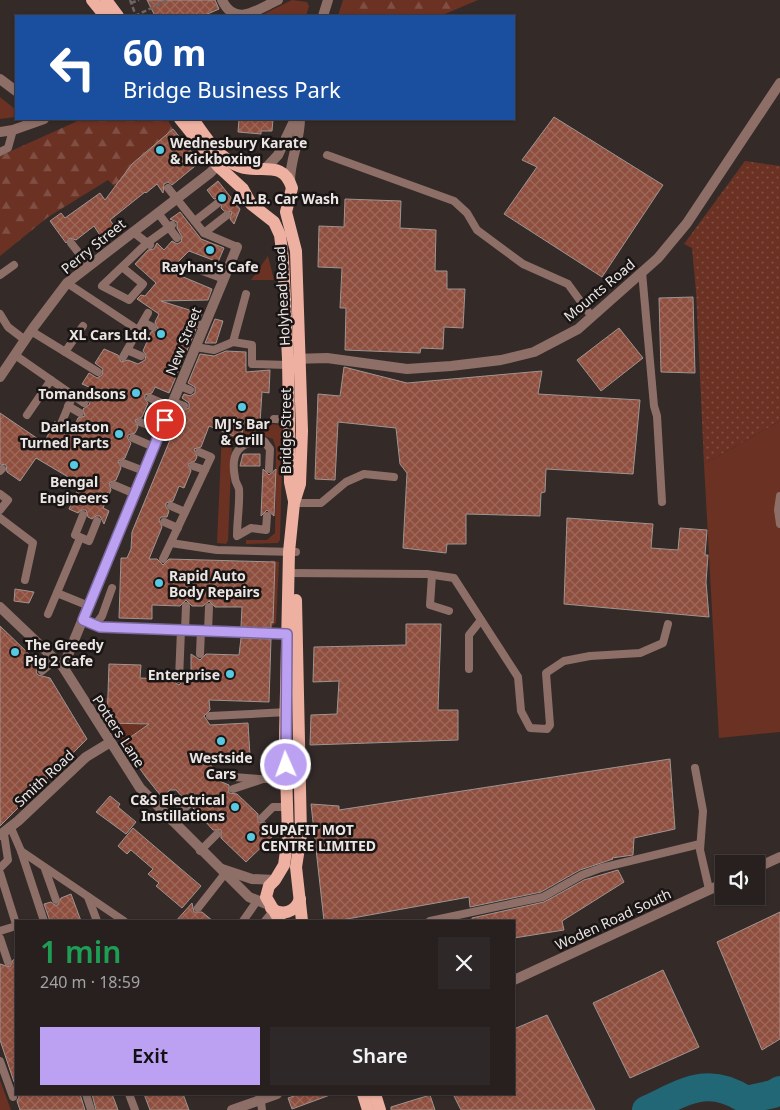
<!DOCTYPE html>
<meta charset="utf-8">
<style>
body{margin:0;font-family:"Noto Sans",sans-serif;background:#2f2828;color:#f1f3f6;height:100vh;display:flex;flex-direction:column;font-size:19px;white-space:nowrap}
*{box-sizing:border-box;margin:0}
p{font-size:16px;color:#a4a3a4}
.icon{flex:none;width:28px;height:28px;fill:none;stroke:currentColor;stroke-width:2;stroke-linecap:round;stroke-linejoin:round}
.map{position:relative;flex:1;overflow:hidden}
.side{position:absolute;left:15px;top:920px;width:500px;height:175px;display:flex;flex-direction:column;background:#27201f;border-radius:0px;box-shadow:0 1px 4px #0004,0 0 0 1px #433e3d}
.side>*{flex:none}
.hud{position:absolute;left:15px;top:15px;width:500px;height:105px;border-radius:0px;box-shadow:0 1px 4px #0004,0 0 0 1px #433e3d;background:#1a4fa0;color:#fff;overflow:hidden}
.controls{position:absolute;left:715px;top:855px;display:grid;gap:10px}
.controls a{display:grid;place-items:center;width:50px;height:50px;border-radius:0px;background:#27201f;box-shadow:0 1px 4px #0004,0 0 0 1px #433e3d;font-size:25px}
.pin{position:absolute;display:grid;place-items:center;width:42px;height:42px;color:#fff;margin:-21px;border:2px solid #fff;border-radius:50%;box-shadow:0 1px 5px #0007}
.me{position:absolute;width:55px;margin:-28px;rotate:358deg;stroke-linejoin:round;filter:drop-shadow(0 0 4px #0008)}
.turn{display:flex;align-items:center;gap:18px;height:105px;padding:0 25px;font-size:22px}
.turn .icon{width:65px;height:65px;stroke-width:2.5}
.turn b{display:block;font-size:35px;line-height:42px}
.round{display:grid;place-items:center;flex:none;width:52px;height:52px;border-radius:0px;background:#2f2828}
.headline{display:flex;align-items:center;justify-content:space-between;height:85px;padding:0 25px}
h1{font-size:30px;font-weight:600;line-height:38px;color:#1e9e55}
.cta{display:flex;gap:10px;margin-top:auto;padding:10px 25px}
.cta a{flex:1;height:58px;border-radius:0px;background:#bca0f2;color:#111;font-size:20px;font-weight:600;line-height:58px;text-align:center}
.cta a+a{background:#2f2828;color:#f1f3f6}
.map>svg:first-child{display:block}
.green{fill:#6b3123}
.forest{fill:url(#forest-firs)}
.park{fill:url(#park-dots)}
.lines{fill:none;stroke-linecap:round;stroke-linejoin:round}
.river{stroke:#216776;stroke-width:28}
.building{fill:url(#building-cross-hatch);stroke:#9e9491}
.path{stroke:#6d6564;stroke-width:2.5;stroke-dasharray:5 2.5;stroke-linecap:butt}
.service{stroke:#8e6f68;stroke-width:8}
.minor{stroke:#8e6f68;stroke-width:10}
.tertiary{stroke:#8e6f68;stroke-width:10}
.primary{stroke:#eeb0a0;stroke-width:12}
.route-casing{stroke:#7a689d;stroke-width:12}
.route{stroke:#bca0f2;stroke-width:9}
.poi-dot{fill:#57c9e2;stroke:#191514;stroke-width:2}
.labels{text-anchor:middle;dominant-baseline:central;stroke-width:5;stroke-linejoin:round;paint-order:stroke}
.poi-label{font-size:14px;font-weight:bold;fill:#ebe5e4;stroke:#191514;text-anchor:start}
.street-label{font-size:14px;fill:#ebe5e4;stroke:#191514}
</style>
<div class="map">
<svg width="780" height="1110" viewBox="0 0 780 1110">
<defs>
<pattern id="forest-firs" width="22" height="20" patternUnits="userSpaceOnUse" patternTransform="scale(1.25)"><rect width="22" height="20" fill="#6b3123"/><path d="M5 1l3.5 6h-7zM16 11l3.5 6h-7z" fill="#804f43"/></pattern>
<pattern id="park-dots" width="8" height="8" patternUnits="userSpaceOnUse" patternTransform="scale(1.25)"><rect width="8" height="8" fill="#6b3123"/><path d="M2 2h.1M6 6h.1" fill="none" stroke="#804f43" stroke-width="1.8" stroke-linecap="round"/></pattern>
<pattern id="building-cross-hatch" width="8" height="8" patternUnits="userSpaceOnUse" patternTransform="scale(1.25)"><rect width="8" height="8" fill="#8e4f3f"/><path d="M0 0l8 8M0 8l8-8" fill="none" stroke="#9e685b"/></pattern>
</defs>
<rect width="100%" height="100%" fill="#342b29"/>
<g class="green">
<polygon points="292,0 307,2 309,6 306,16 260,16"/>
<polygon points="0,97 16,110 16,117 0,119"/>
<polygon points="268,256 274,280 251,280"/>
<polygon points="780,421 780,732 719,738 704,464"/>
<polygon points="244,422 283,425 280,540 278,543 246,544 246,540 267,540 275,533 276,449 273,439 261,435 232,445 228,541 226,544 217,543 222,432 240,439"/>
<polygon points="271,560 279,562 276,623 272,626 265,626 265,622 273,622 275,562 271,562"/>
<polygon points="93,697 108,698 108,723 193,726 177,729 144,727 122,743"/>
<polygon points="0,1080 11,1110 0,1110"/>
</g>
<g class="forest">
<polygon points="343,0 478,0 440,16 338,16"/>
<polygon points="82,119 167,119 173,129 138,159 115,187 108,180 48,217 0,256 0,156"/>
</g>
<polygon class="park" points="745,161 780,166 780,421 704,464 696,291 692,248 684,244"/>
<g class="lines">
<path class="river" d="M646,1110C683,1093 707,1074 746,1100L773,1094L780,1090"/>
</g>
<g class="building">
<polygon points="147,0 215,0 219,9 203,16 155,16"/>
<polygon points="554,117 663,185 602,277 504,214 537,167 522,160"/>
<polygon points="239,119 273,119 272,131 261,131 261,134 238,132"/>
<polygon points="173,129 200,162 172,185 168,182 164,184 163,193 157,184 146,193 145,192 110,220 116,229 103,240 94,226 76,240 70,238 66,243 50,221 61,213 65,218 100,193 105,200 132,164"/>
<polygon points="218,181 240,209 234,224 230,219 232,212 224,211 221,208 223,200 220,198 214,199 207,190"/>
<polygon points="345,199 401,201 400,228 436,230 435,271 447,271 447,289 465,289 463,328 444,327 443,349 421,348 420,353 345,350 346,308 340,308 342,268 318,267 319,226 344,227"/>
<polygon points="180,212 201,239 224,248 218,262 189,251 169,271 212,289 208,300 161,301 202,314 200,319 194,317 190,321 191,326 196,329 169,393 155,387 152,393 145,395 145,399 148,403 142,417 135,420 138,427 135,433 128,435 128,439 131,443 125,458 118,461 121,468 116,480 109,483 111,490 103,508 109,511 104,524 100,516 96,516 92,519 88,517 86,510 82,510 78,513 69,509 80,484 36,458 20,481 7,472 6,465 0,464 0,413 44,443 55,421 59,429 66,426 73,429 78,418 85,416 83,409 90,404 86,398 91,388 82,384 89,373 97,378 102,375 103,369 95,363 104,349 118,355 121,362 128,360 138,364 145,360 146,355 143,351 151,332 158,329 155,322 159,314 137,299 141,295 145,296 156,283 135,264 148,250 154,249 157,243 164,250 172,241 177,244 181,242 182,237 177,228 177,222 170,219"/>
<polygon points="693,297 695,373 661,372 659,298"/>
<polygon points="215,319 223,321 216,343 205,343"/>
<polygon points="619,328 643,358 601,391 577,360"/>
<polygon points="226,351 246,352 246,372 270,370 269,393 262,392 260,423 244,422 241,439 209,426 201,447 194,449 197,457 195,461 188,464 191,471 184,488 179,486 173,501 166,503 166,507 169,511 167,517 161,517 159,520 162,527 149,559 157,559 163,565 169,559 275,562 273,623 271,622 271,628 241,627 242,607 215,607 209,601 203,606 192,606 186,600 180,606 152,605 152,619 119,618 121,558 127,558 131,549 132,532 182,411 189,408 189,403 182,398 184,394 190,396 195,393 195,387 188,383 200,354 214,356"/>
<polygon points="344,367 407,383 542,371 538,394 640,400 633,474 546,469 545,492 541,493 540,516 466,514 466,544 447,544 446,553 403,548 407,473 400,464 396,428 338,422 335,480 315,479 318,394 340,396"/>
<polygon points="243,454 260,454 260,466 240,466"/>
<polygon points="263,469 269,475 276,469 274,516 267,510 261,516"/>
<polygon points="567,518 653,524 651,548 678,550 680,528 707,530 705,555 708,555 706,582 709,617 564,604"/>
<polygon points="15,589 34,592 29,603 14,601"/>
<polygon points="406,624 441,624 438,710 458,710 458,740 310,745 311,715 337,714 339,681 313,682 314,647 406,645"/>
<polygon points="0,626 28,653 38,667 36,672 38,675 50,678 87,739 0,826"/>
<polygon points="241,638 271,639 269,702 209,700 210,710 204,716 210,725 248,723 250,756 204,758 217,772 215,776 217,780 229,785 229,793 237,794 258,814 258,822 265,822 276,833 246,862 221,838 221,830 213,830 196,811 193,808 193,800 185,800 176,790 170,790 166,794 165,801 145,776 122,743 149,724 107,723 109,664 141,665 140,678 173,679 176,683 179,685 185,679 191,679 191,654 200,660 206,654 239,655"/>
<polygon points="670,759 675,829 634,838 633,855 612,858 613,859 580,870 541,892 470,907 469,897 336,921 324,921 311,804 339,806 339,810"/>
<polygon points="110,796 120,804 118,807 136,822 126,834 96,812"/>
<polygon points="133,828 201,886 182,908 156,886 159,883 148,874 153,869 131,850 127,854 118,846"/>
<polygon points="618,870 624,882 562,921 564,930 514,938 514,921 472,921 472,918 544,902 584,880"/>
<polygon points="71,894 81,921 50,921 44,904 51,902 55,905 58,905 61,898"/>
<polygon points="192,903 194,912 202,912 213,921 176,921"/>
<polygon points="780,912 780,1039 762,1050 717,942"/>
<polygon points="16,959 16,1081 14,1082 0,1040 0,964 10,967 13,960"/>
<polygon points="663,970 699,1047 630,1078 593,1003"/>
<polygon points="547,1015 595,1110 461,1110 453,1094 514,1094 514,1029"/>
<polygon points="18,1094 80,1094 85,1110 20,1110 17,1101 19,1097"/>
<polygon points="92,1094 112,1094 118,1110 96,1110"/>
<polygon points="144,1094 183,1094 189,1110 150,1110"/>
<polygon points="300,1094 330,1094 330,1095 292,1109 288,1098"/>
<polygon points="430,1095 435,1110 391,1110 391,1107"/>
</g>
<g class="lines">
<g class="path">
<polyline points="130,0 136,16"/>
<polyline points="131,3 139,0"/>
<polyline points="135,16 168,0"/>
</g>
<g class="service">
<polyline points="0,152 8,148 13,130"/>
<polyline points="327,155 454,201 467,213 477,230 523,264 568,284 592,317"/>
<polyline points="168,188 204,233 237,247"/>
<polyline points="158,213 177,238"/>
<polyline points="195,221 218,203"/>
<polyline points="133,232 150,245"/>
<polyline points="204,233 227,215"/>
<polyline points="71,243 89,266"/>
<polyline points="189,266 224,279"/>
<polyline points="122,267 143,284 129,300 102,286 147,243 172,225"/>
<polyline points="642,272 654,406 657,416 662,502"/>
<polyline points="0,275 14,265"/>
<polyline points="67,283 138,330"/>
<polyline points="0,314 8,327 25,340"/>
<polyline points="143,322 153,327"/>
<polyline points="195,323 204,326"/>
<polyline points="31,331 98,372"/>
<polyline points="233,342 246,294"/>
<polyline points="195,347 214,350 233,342 252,345 252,364 288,365"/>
<polyline points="127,350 141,356"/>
<polyline points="65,352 83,326"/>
<polyline points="15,355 84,403"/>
<polyline points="123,357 148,313"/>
<polyline points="180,386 190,390"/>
<polyline points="150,398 171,407"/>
<polyline points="173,402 184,406"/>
<polyline points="68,406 80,413"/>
<polyline points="27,415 51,380"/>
<polyline points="274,419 290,420"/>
<polyline points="140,422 161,430"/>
<polyline points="61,424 73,395"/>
<polyline points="133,438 154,447"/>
<polyline points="123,463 144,471"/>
<polyline points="193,466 205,470"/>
<polyline points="0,471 2,469"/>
<polyline points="114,485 135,494"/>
<polyline points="0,494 8,500 0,510"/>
<polyline points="780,496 778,510 780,524"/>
<polyline points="294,503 321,503 346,482 364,474 394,477"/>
<polyline points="171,506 185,512"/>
<polyline points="83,515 75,535 89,541 97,521"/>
<path d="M267,516L266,530L251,528L237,536C237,520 240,504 239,489C238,485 235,482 235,478C230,453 239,441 264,441L270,449L269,469"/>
<polyline points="0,518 33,543 25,580"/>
<polyline points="164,522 178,528"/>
<polyline points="171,543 217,550 296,552"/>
<polyline points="163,559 211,457 199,452"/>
<polyline points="288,573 427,574 454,578 518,677 521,711 530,728 547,729 550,725 546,673 564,661 590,656 640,653 663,643 668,624"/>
<polyline points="432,575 430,605 449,611"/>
<polyline points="57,593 89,606"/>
<polyline points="48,614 80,538"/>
<polyline points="83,620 100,627 289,634"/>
<polyline points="95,625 102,616 112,588"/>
<polyline points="185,630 186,606"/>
<polyline points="208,631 209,607"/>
<polyline points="200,654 201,630"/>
<polyline points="469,669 469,635 481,620"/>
<polyline points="42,671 55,660"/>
<polyline points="179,679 181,630"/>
<polyline points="210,716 288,712"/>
<polyline points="695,768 703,811 700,850 709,889"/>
<polyline points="221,776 259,779"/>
<polyline points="233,789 263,779 287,779"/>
<polyline points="171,796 183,809"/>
<polyline points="262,818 273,807 287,807"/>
<polyline points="171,821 189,804"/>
<polyline points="11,828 21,851 124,921"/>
<polyline points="21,851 44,921"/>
<polyline points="200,851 217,834"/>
<polyline points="0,868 8,860 4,834"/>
<polyline points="45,869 56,900"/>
<polyline points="0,873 16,924"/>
<polyline points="88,897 97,921"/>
<polyline points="198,908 227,871"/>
<polyline points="243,921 257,901"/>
<polyline points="265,921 273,911"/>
<polyline points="430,921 543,897 582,875 601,868 700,844"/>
<polyline points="0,931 16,926"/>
<polyline points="0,938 8,962"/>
<polyline points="0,1061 13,1097"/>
<polyline points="86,1094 91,1110"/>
<polyline points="129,1094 135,1110"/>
<polyline points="260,1094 262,1110"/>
</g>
<g class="minor">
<path d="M222,0C235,28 258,9 278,0"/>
<polyline points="0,79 16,91"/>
<polyline points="0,132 13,130 44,119"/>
<polyline points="292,359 327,358 407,369 451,366 501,360 534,352 578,329 658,258 687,223 780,83"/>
<polyline points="0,377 33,328 67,283 210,173 223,160"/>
<polyline points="0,607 63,667 140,788 249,897 269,905"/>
<polyline points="63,667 237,247"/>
<polyline points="0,835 18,821 86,757 109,743"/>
<polyline points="222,869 252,879 275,880"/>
<polyline points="232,1110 277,1094"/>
</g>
<g class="tertiary">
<polyline points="323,16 328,0"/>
<polyline points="265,169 278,155 295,119"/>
<path d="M290,181C290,160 300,141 300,119"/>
<polyline points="756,868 780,857"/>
<polyline points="514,980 724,883"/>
</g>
<g class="primary">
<polyline points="92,0 105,16"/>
<polyline points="106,0 118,16"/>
<polyline points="180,119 218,166 243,189 251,204 274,222 280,235 283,259 288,359 290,482 294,501"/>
<path d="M193,119C204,135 215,152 232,163C257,178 282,156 292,188L286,212L296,251L302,431L300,484L294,503L289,552L285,738L288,837L284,865L275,880L269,886L266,897L280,921"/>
<polyline points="296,600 301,835 296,867 302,921"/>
<path d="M271,908C282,916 295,913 300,899"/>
<polyline points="363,1094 368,1110"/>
<polyline points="375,1094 380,1110"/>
</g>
</g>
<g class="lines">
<defs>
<polyline id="route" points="165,420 83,620 100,627 287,634 286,765"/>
</defs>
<use href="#route" class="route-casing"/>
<use href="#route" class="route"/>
</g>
<g class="poi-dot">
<circle cx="160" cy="150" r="5"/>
<circle cx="222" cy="198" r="5"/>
<circle cx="210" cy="250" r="5"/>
<circle cx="161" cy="334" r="5"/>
<circle cx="136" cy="393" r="5"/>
<circle cx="242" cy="407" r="5"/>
<circle cx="119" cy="434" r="5"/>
<circle cx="74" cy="465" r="5"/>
<circle cx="159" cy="583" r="5"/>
<circle cx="15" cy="652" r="5"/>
<circle cx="230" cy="674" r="5"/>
<circle cx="221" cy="741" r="5"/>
<circle cx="235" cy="807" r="5"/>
<circle cx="251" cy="837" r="5"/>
</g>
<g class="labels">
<g class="poi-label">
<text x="170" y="142">Wednesbury Karate<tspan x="170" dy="16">&amp; Kickboxing</tspan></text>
<text x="232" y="198">A.L.B. Car Wash</text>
<text x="210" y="266" text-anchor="middle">Rayhan's Cafe</text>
<text x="151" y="334" text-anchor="end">XL Cars Ltd.</text>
<text x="126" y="393" text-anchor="end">Tomandsons</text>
<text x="242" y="423" text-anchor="middle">MJ's Bar<tspan x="242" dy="16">&amp; Grill</tspan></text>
<text x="109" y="426" text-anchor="end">Darlaston<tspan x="109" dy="16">Turned Parts</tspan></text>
<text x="74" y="481" text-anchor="middle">Bengal<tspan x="74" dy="16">Engineers</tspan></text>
<text x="169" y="575">Rapid Auto<tspan x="169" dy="16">Body Repairs</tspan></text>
<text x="25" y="644">The Greedy<tspan x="25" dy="16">Pig 2 Cafe</tspan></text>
<text x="220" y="674" text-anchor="end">Enterprise</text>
<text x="221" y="757" text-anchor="middle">Westside<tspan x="221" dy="16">Cars</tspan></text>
<text x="225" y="799" text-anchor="end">C&amp;S Electrical<tspan x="225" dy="16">Instillations</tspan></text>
<text x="261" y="829">SUPAFIT MOT<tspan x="261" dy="16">CENTRE LIMITED</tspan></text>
</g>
<g class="street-label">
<text transform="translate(93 246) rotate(-39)">Perry Street</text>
<text transform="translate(599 290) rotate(-40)">Mounts Road</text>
<text transform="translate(282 296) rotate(-93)">Holyhead Road</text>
<text transform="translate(183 341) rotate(-68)">New Street</text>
<text transform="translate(285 431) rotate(-90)">Bridge Street</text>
<text transform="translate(119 731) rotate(57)">Potters Lane</text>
<text transform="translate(44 778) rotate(-43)">Smith Road</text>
<text transform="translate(613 919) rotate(-25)">Woden Road South</text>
</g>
</g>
</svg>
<div class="controls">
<a><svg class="icon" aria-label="sound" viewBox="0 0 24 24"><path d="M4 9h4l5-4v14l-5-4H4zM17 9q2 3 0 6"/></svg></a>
</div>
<div class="pin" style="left:165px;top:420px;background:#d93025"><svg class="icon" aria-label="arrive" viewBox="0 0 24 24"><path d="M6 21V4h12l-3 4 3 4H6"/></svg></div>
<svg class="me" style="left:286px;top:765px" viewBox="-20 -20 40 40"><circle r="17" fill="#bca0f2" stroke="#fff" stroke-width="3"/><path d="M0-11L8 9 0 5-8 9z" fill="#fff"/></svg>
<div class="hud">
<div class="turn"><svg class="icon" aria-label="left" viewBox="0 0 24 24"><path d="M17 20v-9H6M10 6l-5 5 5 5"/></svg><div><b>60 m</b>Bridge Business Park</div></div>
</div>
<section class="side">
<div class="headline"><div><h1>1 min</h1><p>240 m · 18:59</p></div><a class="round"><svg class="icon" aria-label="close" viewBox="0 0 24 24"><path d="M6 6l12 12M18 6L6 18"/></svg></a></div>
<div class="cta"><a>Exit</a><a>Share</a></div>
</section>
</div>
